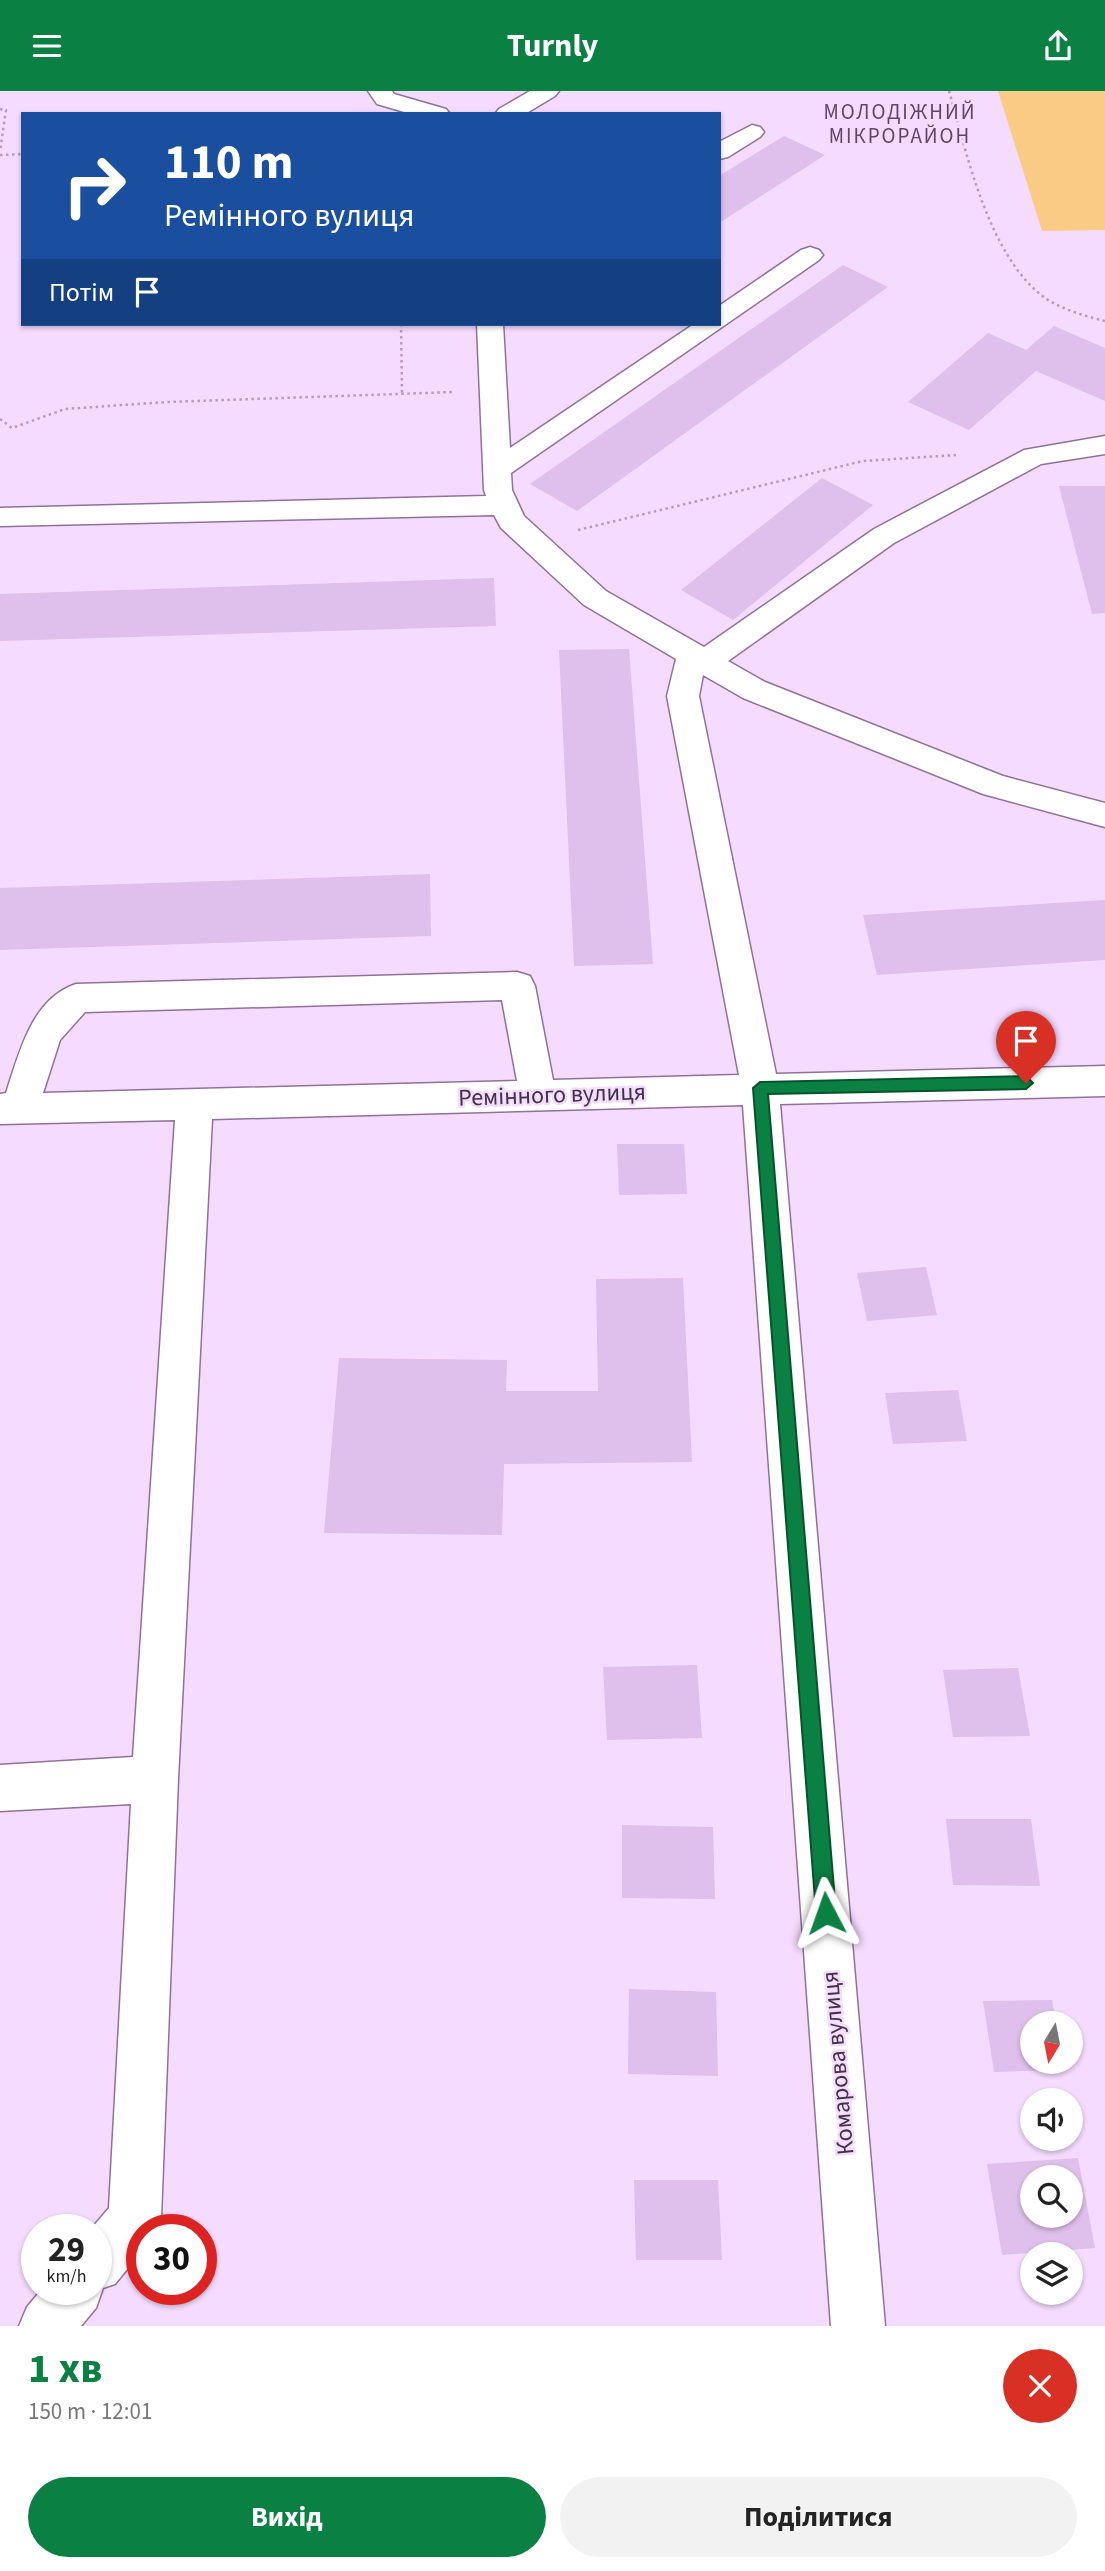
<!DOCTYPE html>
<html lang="uk">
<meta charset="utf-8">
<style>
body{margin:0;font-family:"Source Sans 3",sans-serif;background:#f2f2f2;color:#222;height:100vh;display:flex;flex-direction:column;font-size:26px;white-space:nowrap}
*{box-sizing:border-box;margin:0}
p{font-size:23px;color:#767676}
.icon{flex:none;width:38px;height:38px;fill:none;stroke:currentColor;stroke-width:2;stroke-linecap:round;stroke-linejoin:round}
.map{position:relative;height:2235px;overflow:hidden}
.sheet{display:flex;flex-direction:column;background:#fff;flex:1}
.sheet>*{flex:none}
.top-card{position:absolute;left:21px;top:21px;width:700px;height:214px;border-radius:0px;box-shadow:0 2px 5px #0004;background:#1a4fa0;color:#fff;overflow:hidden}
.needle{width:46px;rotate:190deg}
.fabs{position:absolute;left:1020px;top:1920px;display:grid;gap:14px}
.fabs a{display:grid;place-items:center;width:63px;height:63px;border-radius:50%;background:#fff;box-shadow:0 2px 5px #0004;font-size:35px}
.speed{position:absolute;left:21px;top:2123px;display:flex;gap:14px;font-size:35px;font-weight:700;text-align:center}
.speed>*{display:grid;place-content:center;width:91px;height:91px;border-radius:50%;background:#fff;box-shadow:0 2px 5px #0004;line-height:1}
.speed small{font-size:18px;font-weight:400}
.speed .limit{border:10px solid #d22;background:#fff;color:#111}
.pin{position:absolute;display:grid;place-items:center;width:60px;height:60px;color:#fff;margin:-72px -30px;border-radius:50% 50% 50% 0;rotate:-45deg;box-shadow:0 0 7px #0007}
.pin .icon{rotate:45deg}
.me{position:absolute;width:77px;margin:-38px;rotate:356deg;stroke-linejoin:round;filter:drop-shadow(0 0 5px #0008)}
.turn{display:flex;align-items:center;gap:24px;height:147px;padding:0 28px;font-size:32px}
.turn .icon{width:91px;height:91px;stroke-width:2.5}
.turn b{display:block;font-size:49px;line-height:60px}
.then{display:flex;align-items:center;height:66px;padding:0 28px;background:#0003;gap:14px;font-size:26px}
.round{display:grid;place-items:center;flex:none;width:74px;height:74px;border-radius:37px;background:#f2f2f2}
.summary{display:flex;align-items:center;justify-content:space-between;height:119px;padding:0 28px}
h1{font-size:42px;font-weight:700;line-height:52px;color:#0b8043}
.cta{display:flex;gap:14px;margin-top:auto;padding:14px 28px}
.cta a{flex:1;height:80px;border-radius:42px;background:#0b8043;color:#fff;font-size:28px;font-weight:700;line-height:80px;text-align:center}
.cta a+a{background:#f2f2f2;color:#222}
header{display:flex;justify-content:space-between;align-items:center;height:91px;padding:0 28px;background:#0b8043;color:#fff;font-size:32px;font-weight:700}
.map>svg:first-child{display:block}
.green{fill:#facb85}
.building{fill:#dfbfeb;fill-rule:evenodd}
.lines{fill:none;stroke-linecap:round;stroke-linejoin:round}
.minor-casing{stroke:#8f729a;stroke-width:3}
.path{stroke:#b39dbb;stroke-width:2.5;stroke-dasharray:2.5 3.5;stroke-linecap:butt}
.minor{fill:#fff;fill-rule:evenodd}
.route{fill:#0b8043;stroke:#07532c;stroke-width:2}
.labels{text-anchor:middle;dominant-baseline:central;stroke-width:5;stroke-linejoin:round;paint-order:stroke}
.far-neighbourhood-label{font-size:21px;letter-spacing:2px;fill:#61456b;stroke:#f5dbff}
.street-label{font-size:24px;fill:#403345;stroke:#f5dbff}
</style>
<header><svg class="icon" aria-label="menu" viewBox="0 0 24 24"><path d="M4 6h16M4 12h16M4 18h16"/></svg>Turnly<svg class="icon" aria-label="share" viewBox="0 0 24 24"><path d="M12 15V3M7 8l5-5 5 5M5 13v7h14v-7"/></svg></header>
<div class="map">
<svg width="1105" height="2235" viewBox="0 0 1105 2235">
<rect width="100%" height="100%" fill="#f5dbff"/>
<polygon class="green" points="998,0 1105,0 1105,139 1042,140"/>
<g class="building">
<polygon points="784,45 825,64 719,132 719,85"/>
<polygon points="843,174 888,196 577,420 530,393"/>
<polygon points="1054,235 1105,257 1105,310 1036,280 969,339 908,311 988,242 1026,259"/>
<polygon points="822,387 873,414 733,529 681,499"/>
<polygon points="1059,395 1105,395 1105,522 1092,523"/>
<polygon points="494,487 496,535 0,550 0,503"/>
<polygon points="629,558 653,873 574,875 559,559"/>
<polygon points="430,783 431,845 0,859 0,797"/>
<polygon points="1105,809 1105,869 877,884 863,824"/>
<polygon points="617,1053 684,1053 687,1103 619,1104"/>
<polygon points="926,1176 937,1224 867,1230 857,1182"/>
<polygon points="683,1187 692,1371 504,1373 502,1444 324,1442 339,1267 507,1269 506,1300 598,1300 596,1188"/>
<polygon points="958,1299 967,1350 893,1353 885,1302"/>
<polygon points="697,1574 702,1647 607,1649 603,1576"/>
<polygon points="1018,1577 1030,1645 953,1646 943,1579"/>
<polygon points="946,1728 1031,1728 1040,1795 953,1794"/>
<polygon points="622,1734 713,1736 715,1808 622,1807"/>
<polygon points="629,1898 716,1901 718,1985 628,1983"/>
<polygon points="1052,1909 1056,1932 1032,1932 1032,1970 1062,1970 1063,1979 994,1981 983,1910"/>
<path d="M1078,2067L1095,2157L1002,2164L987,2073ZM1032,2086H1071V2124H1032Z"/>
<polygon points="634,2089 718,2089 722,2169 636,2169"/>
</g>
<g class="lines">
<defs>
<g id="minor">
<polygon points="368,0 392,0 394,3 446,18 450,23 411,23 377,13"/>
<polygon points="530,0 559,0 555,5 525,23 495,23 499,18"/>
<polygon points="752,34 760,36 764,41 760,46 728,66 719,68 719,51"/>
<path d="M810,156L819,159L823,164L819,169L511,382L512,399L524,425L606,500L704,556L874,438L1024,359L1105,345V363L1041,373L894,452L728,570L765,591L1003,685L1105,712V736L983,703L743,607L703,584L699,605L776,983L1105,975V1005L780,1013L885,2235H831L743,1014L212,1028L178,1688L161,2127L156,2138H142V2160L115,2193L103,2197L96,2217L81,2235H19L27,2216L42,2198H96V2138H91L109,2117L131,1713L0,1720V1674L133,1666L175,1029L0,1033V1003L6,1002C19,963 31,908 76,893L517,881L530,885L535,895L553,989L739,984L667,605L676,568L584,514L501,437L494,424L0,435V417L486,405L484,399L477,233H503L510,357L694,233H719V215L801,159ZM502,909L517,990L43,1002L60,949L85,921Z"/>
</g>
</defs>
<use href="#minor" class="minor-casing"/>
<g class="path">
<path d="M949,0C967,64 989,166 1045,207C1063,219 1085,225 1105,230"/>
<polyline points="0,18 6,19 0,60"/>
<polyline points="0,64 23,63"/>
<polyline points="401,233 402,303"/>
<polyline points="0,328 12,337 65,318 167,311 454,301"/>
<polyline points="578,439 863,370 956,364"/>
</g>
<use href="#minor" class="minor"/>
</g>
<polygon class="route" points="1026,985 1033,992 1026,998 768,1003 836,1822 833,1829 826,1832 819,1829 816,1822 753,997 760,991"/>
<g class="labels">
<g class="far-neighbourhood-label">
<text x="900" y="21">МОЛОДІЖНИЙ<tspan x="900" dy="24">МІКРОРАЙОН</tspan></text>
</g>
<g class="street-label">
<text transform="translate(552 1004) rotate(-2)">Ремінного вулиця</text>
<text transform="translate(838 1972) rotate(-95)">Комарова вулиця</text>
</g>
</g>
</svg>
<div class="fabs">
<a><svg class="needle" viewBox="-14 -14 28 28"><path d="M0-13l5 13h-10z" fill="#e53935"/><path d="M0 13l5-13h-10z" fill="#767676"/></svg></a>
<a><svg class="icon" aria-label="sound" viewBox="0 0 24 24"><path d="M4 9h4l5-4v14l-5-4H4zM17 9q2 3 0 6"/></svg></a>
<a><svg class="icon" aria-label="search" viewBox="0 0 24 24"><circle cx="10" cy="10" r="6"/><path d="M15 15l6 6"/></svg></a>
<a><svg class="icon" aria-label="layers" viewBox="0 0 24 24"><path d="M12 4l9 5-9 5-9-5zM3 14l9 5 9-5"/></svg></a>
</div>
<div class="speed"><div>29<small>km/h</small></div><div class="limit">30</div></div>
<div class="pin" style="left:1026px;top:992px;background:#d93025"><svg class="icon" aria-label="arrive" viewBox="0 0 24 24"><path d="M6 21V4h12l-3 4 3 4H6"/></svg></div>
<svg class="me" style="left:826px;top:1822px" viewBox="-20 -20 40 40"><path d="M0-17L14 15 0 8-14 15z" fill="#0b8043" stroke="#fff" stroke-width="4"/></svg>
<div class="top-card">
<div class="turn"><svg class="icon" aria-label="right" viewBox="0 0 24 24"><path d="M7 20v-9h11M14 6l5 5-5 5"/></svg><div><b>110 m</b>Ремінного вулиця</div></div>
<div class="then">Потім<svg class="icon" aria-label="arrive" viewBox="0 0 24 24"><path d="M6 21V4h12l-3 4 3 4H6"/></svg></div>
</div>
</div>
<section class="sheet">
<div class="summary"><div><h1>1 хв</h1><p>150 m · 12:01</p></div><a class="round" style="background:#d93025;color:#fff"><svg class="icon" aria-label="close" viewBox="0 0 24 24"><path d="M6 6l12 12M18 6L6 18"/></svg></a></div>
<div class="cta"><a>Вихід</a><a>Поділитися</a></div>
</section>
